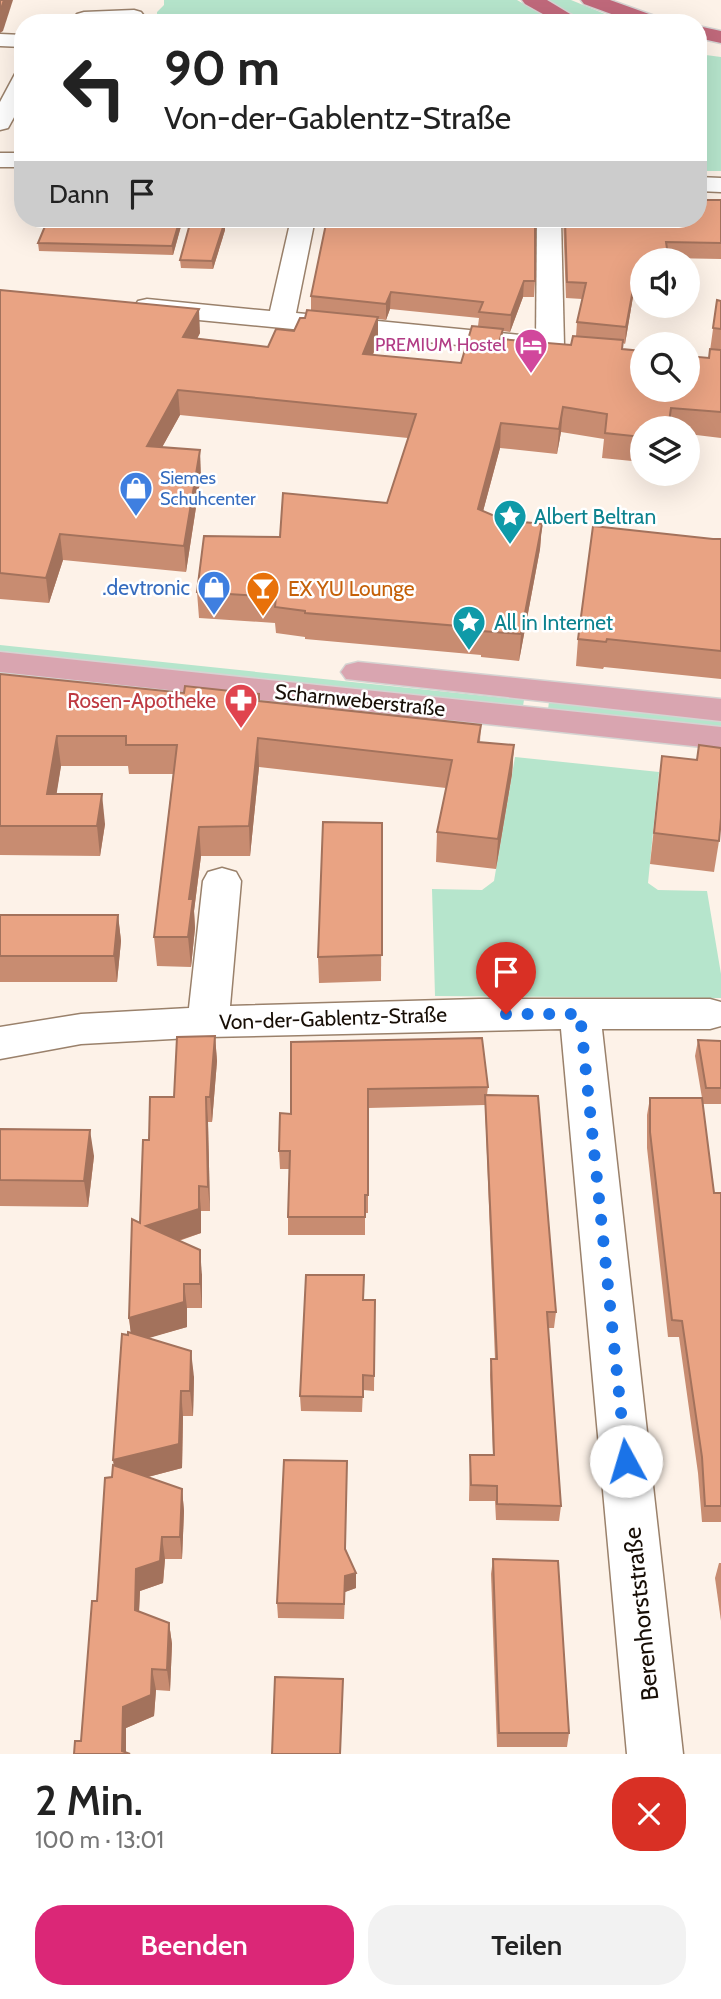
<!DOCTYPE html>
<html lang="de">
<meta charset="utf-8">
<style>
body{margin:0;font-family:Cabin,sans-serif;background:#f2f2f2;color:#222;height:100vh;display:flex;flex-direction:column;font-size:26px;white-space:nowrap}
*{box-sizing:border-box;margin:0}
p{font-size:23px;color:#767676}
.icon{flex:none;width:38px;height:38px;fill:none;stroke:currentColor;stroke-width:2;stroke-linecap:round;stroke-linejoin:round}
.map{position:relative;height:1754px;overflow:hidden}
.details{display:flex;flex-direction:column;background:#fff;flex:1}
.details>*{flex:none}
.banner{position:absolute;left:14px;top:14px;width:693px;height:214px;border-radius:28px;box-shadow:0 7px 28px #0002;background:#fff;color:#222;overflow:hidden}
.controls{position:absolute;left:630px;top:248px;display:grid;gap:14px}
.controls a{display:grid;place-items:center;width:70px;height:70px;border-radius:50%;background:#fff;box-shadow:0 7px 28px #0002;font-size:35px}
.pin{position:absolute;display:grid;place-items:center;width:60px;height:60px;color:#fff;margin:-72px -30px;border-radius:50% 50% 50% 0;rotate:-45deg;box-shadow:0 0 7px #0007}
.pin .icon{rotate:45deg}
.me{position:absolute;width:77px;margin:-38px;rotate:354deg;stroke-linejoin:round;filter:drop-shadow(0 0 5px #0008)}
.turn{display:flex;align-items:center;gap:24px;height:147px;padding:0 35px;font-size:32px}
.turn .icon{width:91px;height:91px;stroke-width:2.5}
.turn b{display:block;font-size:49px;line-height:60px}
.then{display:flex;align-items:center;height:66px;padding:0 35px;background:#0003;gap:14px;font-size:26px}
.round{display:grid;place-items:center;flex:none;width:74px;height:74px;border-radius:28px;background:#f2f2f2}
.headline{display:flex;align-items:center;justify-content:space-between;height:119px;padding:0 35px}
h1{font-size:42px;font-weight:600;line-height:52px}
.cta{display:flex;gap:14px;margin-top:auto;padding:14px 35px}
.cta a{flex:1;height:80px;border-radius:28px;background:#db2777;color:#fff;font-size:28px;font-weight:600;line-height:80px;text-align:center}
.cta a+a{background:#f2f2f2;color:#222}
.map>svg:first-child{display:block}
.green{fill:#b6e5cc}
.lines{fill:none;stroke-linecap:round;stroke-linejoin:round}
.minor-casing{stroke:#9a816b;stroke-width:3}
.major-casing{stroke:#d5d4d2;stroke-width:3}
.highway-casing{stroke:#d5d4d2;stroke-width:3}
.minor{fill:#fff;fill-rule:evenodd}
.major{fill:#d9a5b0;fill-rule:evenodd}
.highway{fill:#c0697b;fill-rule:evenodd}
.wall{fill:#c88c71;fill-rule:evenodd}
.shaded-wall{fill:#a3725c}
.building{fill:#e9a383;stroke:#a3725c;stroke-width:2}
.route{stroke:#1a73e8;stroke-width:12;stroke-dasharray:0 21.6}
.labels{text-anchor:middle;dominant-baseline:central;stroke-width:5;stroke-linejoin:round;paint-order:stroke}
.far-hotel-label{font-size:18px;fill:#b23c85;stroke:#fff;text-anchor:end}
.far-shop-label{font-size:18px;fill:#366cbe;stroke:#fff;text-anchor:start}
.culture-label{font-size:21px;fill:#0d838f;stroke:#fff;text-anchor:start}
.shop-label{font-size:21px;fill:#366cbe;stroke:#fff;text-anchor:end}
.food-label{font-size:21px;fill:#c56008;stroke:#fff;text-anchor:start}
.health-label{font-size:21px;fill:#be3a42;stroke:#fff;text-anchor:end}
.street-label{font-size:21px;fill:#170e06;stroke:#fff}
.near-street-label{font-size:24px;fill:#170e06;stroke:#fff}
</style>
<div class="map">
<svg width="721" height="1754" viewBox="0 0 721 1754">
<rect width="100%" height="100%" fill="#fdf2e8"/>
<g class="green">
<polygon points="164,0 517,0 557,23 337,23 325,18 300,23 157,23 157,12 164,5"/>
<polygon points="544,0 571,0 627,23 591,23"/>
<polygon points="698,54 721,57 721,171 698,171"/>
<polygon points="0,645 524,700 523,706 0,651"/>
<polygon points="549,702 721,719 721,727 548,709"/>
<polygon points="515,757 659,772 648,883 658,890 707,891 721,974 721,998 435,996 432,889 482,890 494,881"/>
</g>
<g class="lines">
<defs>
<g id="minor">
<polygon points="134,10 141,12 144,16 141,20 68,23 77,14 84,12"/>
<polygon points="0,34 23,35 23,47 0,46"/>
<polygon points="23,72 23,101 8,128 0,130 0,102 15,74"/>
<rect x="0" y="153" width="23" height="14"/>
<polygon points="698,177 721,178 721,192 698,191"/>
<polygon points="291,219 315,219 296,313 520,335 530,337 534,343 530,349 520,351 147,315 138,313 134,307 138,301 147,299 270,311"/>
<polygon points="537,219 561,219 564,346 560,352 550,354 540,352 536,346"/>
<polygon points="222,868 236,872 241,881 230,1006 479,999 710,999 721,1002 721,1026 710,1029 602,1029 683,1754 627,1754 561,1029 208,1037 81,1044 0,1059 0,1027 81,1014 189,1008 203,881 208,872"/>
</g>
<g id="major">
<polygon points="0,652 721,727 721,749 0,672"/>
<polygon points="358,662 721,699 721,721 346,679 341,672 346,665"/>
</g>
<g id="highway">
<polygon points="522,0 547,0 585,23 559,23 525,4"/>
<polygon points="581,0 610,0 663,19 666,23 636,23 584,4"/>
<polygon points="698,26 721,31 721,43 698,38"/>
</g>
</defs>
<use href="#minor" class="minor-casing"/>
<use href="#major" class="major-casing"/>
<use href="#highway" class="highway-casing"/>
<use href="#minor" class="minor"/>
<use href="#major" class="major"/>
<use href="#highway" class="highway"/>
</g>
<g class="wall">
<path d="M721,200V259L668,258L642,261V279H636L625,344L623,343L622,349L709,358L717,300L721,301V438L688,434V429H642V462L602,458L604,439L561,432L557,454L500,448L483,511L504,520L542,524L540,549L519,661L481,657V655L305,639V637L276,633L275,623L199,618L197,592L280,537L387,503L408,438L180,415L162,447L201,475L186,572L63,560L49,603L0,599V290L200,333L197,339L268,347L294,331L311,310V296L327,219L535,281L534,297H523L510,332L503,331V339L571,345L576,336L577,322L582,299L566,298L563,219H698ZM390,309L479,318L478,326L461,363L373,355L378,341V319L386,320Z"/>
<polygon points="48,219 183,219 173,255 39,251 38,243"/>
<polygon points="247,219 282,219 281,224 247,223"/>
<polygon points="225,221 225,230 213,269 181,268 180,260"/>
<polygon points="713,539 721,539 721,679 604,667 603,669 576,666 578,639"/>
<polygon points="0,674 184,693 259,694 260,702 481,725 480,742 514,745 512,774 496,869 436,862 437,832 446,788 259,767 250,856 201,856 194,911 195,928 191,967 157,966 154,937 173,774 129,774 128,766 61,766 56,794 105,824 100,856 0,855"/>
<polygon points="662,756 719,841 714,872 650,864"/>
<polygon points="382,823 381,981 319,983 318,957"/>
<polygon points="0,915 118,915 121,941 117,982 0,982"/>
<polygon points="215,1036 217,1061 212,1122 208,1122 210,1211 201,1211 201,1233 179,1241 202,1275 202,1308 187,1308 187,1327 147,1338 194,1377 193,1416 183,1416 182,1468 148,1477 182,1489 184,1511 182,1559 165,1559 163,1583 140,1591 139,1612 169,1623 172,1644 170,1691 156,1690 154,1716 126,1728 126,1752 81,1741 114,1465 113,1460 128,1335 131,1333 129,1318 149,1140 174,1097"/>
<polygon points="698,1040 721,1041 721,1104 703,1104 714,1193 721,1193 721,1522 702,1522 698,1473 679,1337 668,1337 647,1148 647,1115 650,1098 702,1098 695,1056"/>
<polygon points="291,1042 488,1087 487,1095 556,1312 554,1328 548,1328 561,1506 559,1521 496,1520 495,1501 469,1501 470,1455 493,1455 490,1375 491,1359 495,1359 485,1105 368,1108 368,1213 365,1213 365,1235 288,1235 288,1217 290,1169 280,1169 279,1151 291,1114"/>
<polygon points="0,1129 94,1156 88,1207 0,1206"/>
<polygon points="363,1300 375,1300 374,1391 363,1390 362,1412 301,1411 300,1396"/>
<polygon points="346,1550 356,1573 356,1588 345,1592 344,1619 278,1618 277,1603"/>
<polygon points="493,1559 569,1733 567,1747 497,1747 491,1574"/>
<polygon points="719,1563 721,1563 721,1621 715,1578"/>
</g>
<g class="shaded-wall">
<polygon points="4,0 13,0 3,31 0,33 0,12"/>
<polygon points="180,219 183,219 173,255 172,246"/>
<polygon points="225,221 225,230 213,269 212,261"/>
<polygon points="638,263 636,279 625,344 626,327"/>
<polygon points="524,281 523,297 510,332 511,315"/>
<polygon points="391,292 390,309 386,320 386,304"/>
<polygon points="199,309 200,333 185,361 183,337"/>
<polygon points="378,317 378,341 363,378 363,354"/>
<polygon points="178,390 180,415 149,471 147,446"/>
<polygon points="563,407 561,432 557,454 559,429"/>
<polygon points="501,423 500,448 477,534 478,509"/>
<polygon points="200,450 201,475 186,572 184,546"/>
<polygon points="542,524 540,549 519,661 521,634"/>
<polygon points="60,534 63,560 49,603 46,578"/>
<polygon points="57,736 61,766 52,823 47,794"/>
<polygon points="258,738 259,767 250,856 249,826"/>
<polygon points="514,745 512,774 496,869 498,839"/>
<polygon points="102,794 105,824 100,856 97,826"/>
<polygon points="199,827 201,856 194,911 195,928 191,967 188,937 189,899"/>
<polygon points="118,915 121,941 117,982 114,956"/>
<polygon points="215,1036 217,1061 212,1122 210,1097"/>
<polygon points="206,1097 208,1122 210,1211 208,1187"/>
<polygon points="90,1130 94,1156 88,1207 84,1181"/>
<polygon points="199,1186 201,1211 201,1233 149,1250 146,1226"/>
<polygon points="200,1250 202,1275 202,1308 200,1284"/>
<polygon points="184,1284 187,1308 187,1327 132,1343 129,1318"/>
<polygon points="191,1351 194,1377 193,1416 190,1391"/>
<polygon points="181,1391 183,1416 182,1468 117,1485 113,1460"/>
<polygon points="182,1489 184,1511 182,1559 180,1537"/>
<polygon points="162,1537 165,1559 163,1583 140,1591 138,1631 135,1610 136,1569"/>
<polygon points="356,1573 356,1588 345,1592 344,1619 345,1576"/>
<polygon points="169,1623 172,1644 170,1691 167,1670"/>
<polygon points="152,1669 156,1690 154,1716 126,1728 126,1754 122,1751 123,1707"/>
<polygon points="343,1679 343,1696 340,1754 340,1738"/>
</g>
<g class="building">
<polygon points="0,0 4,0 0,12"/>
<polygon points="698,200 721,200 721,243 666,242 669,261 642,261 642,263 638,263 626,327 577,322 586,283 567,282 565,219 698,219"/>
<polygon points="48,219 180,219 172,246 38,243"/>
<polygon points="327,219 535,219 535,281 524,281 511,315 479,312 483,302 391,292 386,304 311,296"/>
<polygon points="191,220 225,221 212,261 180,260"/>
<polygon points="0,290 199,309 183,337 268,347 276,329 294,331 300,318 305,318 307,310 378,317 363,354 461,363 472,326 503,329 500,339 571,345 573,336 623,340 622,349 642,351 642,390 688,390 688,356 709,358 710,349 721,350 721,412 671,408 668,429 642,429 642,437 605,433 607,414 563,407 559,429 501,423 478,509 504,520 542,524 521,634 482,631 482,628 305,613 305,611 275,607 276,597 197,592 204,536 280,537 283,493 387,503 416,414 178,390 147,446 200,450 184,546 60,534 46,578 0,573"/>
<polygon points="717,300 721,301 721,329 713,328"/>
<polygon points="593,526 713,539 721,539 721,651 607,639 606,642 578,639"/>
<polygon points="0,674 184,693 185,686 259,694 259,701 481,725 478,742 514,745 498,839 437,832 452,760 258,738 249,826 199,827 189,899 193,899 188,937 154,937 177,745 126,745 126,736 57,736 47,794 102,794 97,826 0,826"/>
<polygon points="699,745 721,748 721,818 719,841 654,833 662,756 697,760"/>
<polygon points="323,822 382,823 382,955 318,957"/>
<polygon points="0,915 118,915 114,956 0,956"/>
<polygon points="215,1036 210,1097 206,1097 208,1187 199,1186 199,1209 146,1226 200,1250 200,1284 184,1284 184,1302 129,1318 132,1219 140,1223 143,1140 149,1140 150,1097 174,1097 177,1037"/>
<polygon points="482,1038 488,1087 368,1089 368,1195 365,1195 365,1217 288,1217 290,1151 279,1151 280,1113 291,1114 291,1042"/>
<polygon points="698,1040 721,1041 721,1088 706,1088"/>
<polygon points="485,1095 538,1096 556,1312 547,1312 561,1506 497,1504 497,1486 471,1485 470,1455 494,1455 491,1359 497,1359"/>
<polygon points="650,1098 702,1098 714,1193 721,1193 721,1506 705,1506 702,1457 682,1321 672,1320 650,1132"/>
<polygon points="0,1129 90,1130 84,1181 0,1180"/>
<polygon points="306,1275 364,1275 363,1300 375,1300 374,1376 363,1375 363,1397 300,1396"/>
<polygon points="128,1332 191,1351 190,1391 181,1391 179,1444 113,1460 122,1334 128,1335"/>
<polygon points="284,1460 347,1461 345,1549 356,1573 345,1576 344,1604 277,1603"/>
<polygon points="113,1465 182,1489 180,1537 162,1537 160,1561 136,1569 135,1610 169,1623 167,1670 152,1669 151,1695 123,1707 122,1751 130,1754 74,1754 75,1741 81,1741 92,1601 97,1601 105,1478 112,1477"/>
<polygon points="493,1559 558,1561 569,1733 499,1733"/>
<polygon points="275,1677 343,1679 340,1754 272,1754"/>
</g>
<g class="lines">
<polyline class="route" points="506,1014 580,1014 626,1461"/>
</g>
<defs>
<symbol id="hotel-pin" viewBox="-11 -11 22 30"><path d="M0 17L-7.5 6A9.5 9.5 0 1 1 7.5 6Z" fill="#d1479c" stroke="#fff"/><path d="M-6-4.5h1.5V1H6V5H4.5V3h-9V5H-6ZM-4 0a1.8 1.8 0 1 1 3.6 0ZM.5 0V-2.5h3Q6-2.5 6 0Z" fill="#fff"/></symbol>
<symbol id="shop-pin" viewBox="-11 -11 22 30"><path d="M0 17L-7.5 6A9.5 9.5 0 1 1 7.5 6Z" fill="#3f7fe0" stroke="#fff"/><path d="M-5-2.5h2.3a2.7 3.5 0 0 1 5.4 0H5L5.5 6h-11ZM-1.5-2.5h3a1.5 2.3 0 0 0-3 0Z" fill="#fff"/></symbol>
<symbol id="sight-pin" viewBox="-11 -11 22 30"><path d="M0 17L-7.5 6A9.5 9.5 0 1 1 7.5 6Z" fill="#0f9aa8" stroke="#fff"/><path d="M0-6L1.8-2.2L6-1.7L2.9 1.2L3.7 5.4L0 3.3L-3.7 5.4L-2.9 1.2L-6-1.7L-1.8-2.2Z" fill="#fff"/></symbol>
<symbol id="bar-pin" viewBox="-11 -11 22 30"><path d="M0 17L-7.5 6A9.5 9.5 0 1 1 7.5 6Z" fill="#e8710a" stroke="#fff"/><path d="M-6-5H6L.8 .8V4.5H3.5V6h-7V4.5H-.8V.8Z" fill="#fff"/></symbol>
<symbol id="pharmacy-pin" viewBox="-11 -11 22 30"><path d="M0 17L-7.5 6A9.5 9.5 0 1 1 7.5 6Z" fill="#e0444e" stroke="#fff"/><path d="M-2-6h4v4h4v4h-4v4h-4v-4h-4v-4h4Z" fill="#fff"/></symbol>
</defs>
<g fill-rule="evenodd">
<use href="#hotel-pin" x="512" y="326" width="38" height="52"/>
<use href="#shop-pin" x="117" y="469" width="38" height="52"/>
<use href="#sight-pin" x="491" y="497" width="38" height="52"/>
<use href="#shop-pin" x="195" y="568" width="38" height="52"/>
<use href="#bar-pin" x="244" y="569" width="38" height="52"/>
<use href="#sight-pin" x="450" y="603" width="38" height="52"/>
<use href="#pharmacy-pin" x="222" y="681" width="38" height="52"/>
</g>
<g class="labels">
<g class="far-hotel-label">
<text x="506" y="345">PREMIUM Hostel</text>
</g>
<g class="far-shop-label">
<text x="160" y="478">Siemes<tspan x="160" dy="21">Schuhcenter</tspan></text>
</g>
<g class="culture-label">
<text x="534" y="516">Albert Beltran</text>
<text x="494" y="622">All in Internet</text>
</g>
<g class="shop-label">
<text x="190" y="587">.devtronic</text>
</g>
<g class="food-label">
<text x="288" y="588">EX YU Lounge</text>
</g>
<g class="health-label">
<text x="216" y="700">Rosen-Apotheke</text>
</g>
<g class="street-label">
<text transform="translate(360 700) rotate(6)">Scharnweberstraße</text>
<text transform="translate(333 1018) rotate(-2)">Von-der-Gablentz-Straße</text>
</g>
<g class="near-street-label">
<text transform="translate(641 1614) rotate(-96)">Berenhorststraße</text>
</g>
</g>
</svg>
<div class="controls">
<a><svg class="icon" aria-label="sound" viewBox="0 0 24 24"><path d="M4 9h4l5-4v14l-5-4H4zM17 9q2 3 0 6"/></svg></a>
<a><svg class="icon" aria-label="search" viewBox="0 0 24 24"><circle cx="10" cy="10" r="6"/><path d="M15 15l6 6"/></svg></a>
<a><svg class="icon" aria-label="layers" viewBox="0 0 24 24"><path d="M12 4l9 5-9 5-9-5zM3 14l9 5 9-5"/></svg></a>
</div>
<div class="pin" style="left:506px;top:1014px;background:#d93025"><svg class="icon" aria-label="arrive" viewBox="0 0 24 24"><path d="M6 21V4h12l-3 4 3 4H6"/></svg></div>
<svg class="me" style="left:626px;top:1461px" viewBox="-20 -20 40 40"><circle r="19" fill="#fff"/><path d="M0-13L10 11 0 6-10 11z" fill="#1a73e8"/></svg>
<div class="banner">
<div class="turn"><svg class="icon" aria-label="left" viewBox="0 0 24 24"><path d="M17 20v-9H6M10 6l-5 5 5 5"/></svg><div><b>90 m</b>Von-der-Gablentz-Straße</div></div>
<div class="then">Dann<svg class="icon" aria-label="arrive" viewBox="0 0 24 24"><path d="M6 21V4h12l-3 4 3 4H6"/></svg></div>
</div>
</div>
<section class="details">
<div class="headline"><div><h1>2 Min.</h1><p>100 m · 13:01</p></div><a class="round" style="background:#d93025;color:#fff"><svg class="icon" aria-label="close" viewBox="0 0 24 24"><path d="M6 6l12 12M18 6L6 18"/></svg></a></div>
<div class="cta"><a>Beenden</a><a>Teilen</a></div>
</section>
